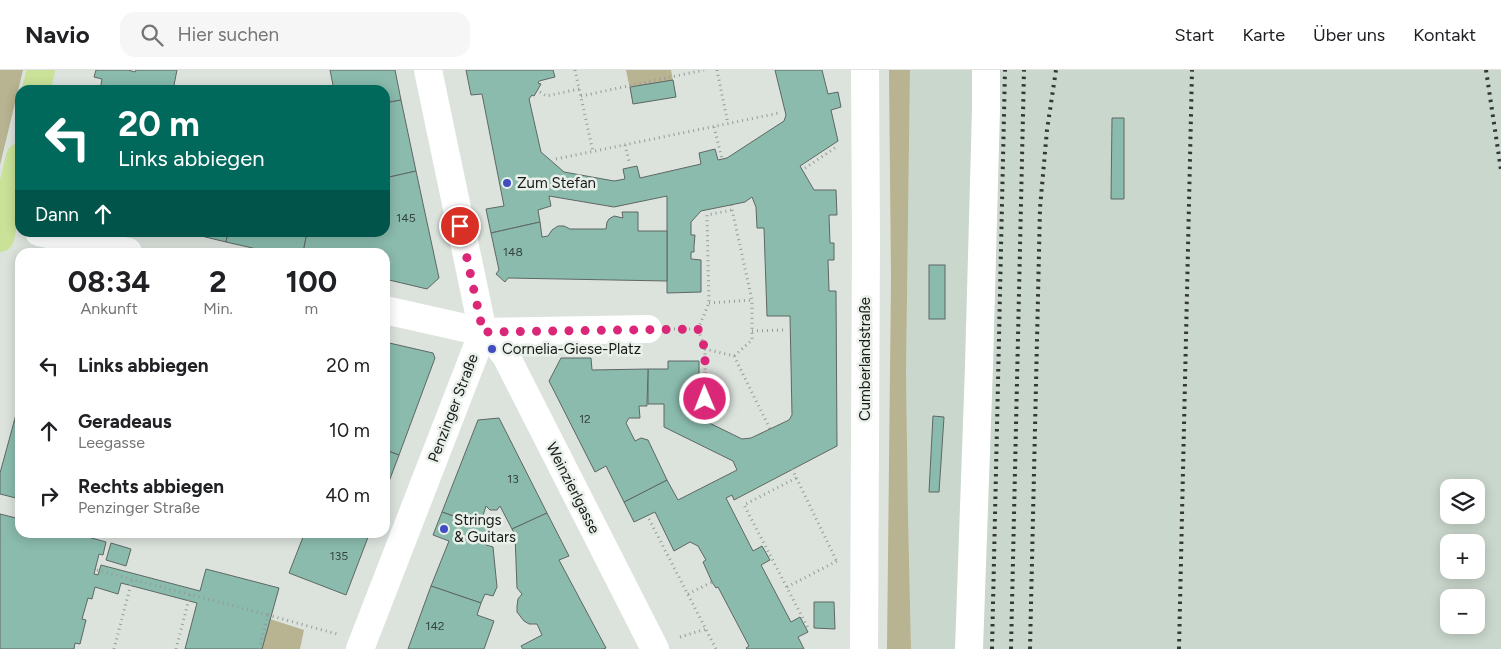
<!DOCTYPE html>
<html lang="de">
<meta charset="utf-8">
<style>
body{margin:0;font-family:Figtree,sans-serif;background:#f6f6f6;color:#202124;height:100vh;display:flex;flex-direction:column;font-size:19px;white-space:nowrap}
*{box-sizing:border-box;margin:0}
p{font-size:16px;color:#757577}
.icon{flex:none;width:28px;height:28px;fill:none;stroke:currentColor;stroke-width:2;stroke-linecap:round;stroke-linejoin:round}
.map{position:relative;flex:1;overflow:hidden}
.panel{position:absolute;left:15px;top:178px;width:375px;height:290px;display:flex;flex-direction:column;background:#fff;border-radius:15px;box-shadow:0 2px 12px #0003}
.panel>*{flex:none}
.guide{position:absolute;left:15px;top:15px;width:375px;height:152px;border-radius:15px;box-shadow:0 2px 12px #0003;background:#00695c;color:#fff;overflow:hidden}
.tools{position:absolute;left:1440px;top:409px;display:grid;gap:10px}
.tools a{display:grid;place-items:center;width:45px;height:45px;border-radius:10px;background:#fff;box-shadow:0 2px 12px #0003;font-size:25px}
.pin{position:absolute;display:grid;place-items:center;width:42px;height:42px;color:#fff;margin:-21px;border:2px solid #fff;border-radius:50%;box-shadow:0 1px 5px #0007}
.me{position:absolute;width:55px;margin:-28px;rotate:359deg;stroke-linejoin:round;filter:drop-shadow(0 0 4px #0008)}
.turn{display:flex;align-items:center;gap:18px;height:105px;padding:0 20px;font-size:22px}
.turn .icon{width:65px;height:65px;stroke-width:2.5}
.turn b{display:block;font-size:35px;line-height:42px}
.then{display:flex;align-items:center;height:48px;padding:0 20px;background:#0003;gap:10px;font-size:19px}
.eta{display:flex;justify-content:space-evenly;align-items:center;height:85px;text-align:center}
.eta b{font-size:30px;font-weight:700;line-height:35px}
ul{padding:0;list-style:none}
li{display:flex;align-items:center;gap:15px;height:65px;padding:0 20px}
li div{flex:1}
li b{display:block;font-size:19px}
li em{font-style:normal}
header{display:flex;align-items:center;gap:30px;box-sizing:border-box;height:70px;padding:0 25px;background:#fff;border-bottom:1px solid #e0e0e0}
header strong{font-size:24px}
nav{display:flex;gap:28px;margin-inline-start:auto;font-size:18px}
.search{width:350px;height:45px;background:#f6f6f6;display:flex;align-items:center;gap:12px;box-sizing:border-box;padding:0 18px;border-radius:15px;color:#757577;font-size:19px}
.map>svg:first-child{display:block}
.built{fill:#cad7cc;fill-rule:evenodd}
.green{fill:#b8b390}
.building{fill:#8abbad;stroke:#5f6765}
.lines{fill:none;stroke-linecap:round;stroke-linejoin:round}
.path{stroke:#969b97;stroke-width:3;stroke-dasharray:1 4;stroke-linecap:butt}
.minor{stroke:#fff;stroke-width:28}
.major{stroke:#c9e298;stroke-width:28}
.rail{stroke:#353735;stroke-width:4;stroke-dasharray:2.5 5;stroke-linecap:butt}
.route{stroke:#db2777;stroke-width:9;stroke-dasharray:0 16.2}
.poi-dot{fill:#414dc1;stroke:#e9f0ea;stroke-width:2}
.labels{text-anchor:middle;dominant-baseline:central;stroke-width:5;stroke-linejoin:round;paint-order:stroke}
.number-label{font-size:12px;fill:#34423d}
.poi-label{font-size:15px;fill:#181a18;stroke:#e9f0ea;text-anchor:start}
.street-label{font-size:15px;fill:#181a18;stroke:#e9f0ea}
</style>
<header>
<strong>Navio</strong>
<div class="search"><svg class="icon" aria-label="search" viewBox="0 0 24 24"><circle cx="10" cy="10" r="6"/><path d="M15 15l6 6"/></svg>Hier suchen</div>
<nav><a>Start</a><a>Karte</a><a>Über uns</a><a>Kontakt</a></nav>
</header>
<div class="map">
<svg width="1501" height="579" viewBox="0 0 1501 579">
<rect width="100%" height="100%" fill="#dce3dd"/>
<path class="built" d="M910,0H1501V579H911L908,444L906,303ZM1449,418H1476V445H1449ZM1449,472H1476V500H1449ZM1449,528H1476V555H1449Z"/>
<g class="green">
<polygon points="0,0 23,0 0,95"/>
<polygon points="626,0 671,0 676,27 633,34"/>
<polygon points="889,0 910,0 906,303 908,444 911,579 887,579 891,210"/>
<polygon points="270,549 304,560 300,579 262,579"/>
</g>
<g class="building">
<polygon points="96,0 128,0 135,2 136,0 177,0 173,20 100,20 102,9 94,7"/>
<polygon points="330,0 395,0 401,30 385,33 385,20 334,20"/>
<polygon points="466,0 553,0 555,7 539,11 538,13 541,14 534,26 532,25 529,29 541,82 564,102 614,111 625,109 623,99 637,96 640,108 701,94 699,83 715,79 718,90 727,88 784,51 786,45 775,0 822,0 828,24 838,22 841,37 831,40 838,71 800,96 814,120 836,120 837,145 829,145 830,173 834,173 834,190 828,190 829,221 836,221 837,376 734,430 732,425 726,428 753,481 762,476 770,490 761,495 791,552 800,547 808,562 798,567 804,579 747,579 746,578 749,576 718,517 716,518 712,512 703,492 706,490 698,476 690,472 674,481 655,442 634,452 624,432 667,410 678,430 737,400 733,391 664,357 664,334 648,334 648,299 668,299 668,291 699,291 699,322 689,322 689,343 742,369 751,368 789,350 792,345 790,246 767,246 764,158 757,158 756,137 752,127 745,132 701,141 691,152 691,165 695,165 694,176 694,182 691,182 691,189 701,190 701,222 667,223 667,126 614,137 549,126 551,136 538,140 540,152 491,163 486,139 504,136 482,24 471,25"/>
<polygon points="673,10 676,27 633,34 630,17"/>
<polygon points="401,30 416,101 385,108 385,33"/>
<polygon points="1112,48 1124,48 1124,129 1111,129"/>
<polygon points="416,101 439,208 427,219 385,209 385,182 303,182 307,162 385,162 385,108"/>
<polygon points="622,142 638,142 638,161 667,161 667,211 508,208 505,212 496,204 499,200 491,163 540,152 542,167 548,166 552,160 558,156 564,156 570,159 606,159 607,152 609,149 614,146 623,148"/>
<polygon points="185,162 228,162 226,172"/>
<polygon points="228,162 307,162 303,182 270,182 226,172"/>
<rect x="929" y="195" width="16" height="54"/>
<polygon points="385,272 433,283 435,288 399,385 385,380"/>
<polygon points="561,288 591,288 592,300 648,299 647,336 639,336 640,348 629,348 626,353 635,371 641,368 648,370 667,410 624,432 606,396 595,402 549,311"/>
<polygon points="20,329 20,354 14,352"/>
<polygon points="933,346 944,347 939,422 929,422"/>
<polygon points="499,348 547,443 512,459 500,436 497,440 490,440 486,436 480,455 442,442 478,350"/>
<polygon points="14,352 20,354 20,429 0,424 0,403"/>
<polygon points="385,380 399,385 385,422"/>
<polygon points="442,442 492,460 486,475 493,477 497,517 493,526 485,524 481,533 431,516 449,471 433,465"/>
<polygon points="547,443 569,486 559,490 606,578 603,579 523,579 521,576 542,565 537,554 529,554 524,551 517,542 517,536 518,529 522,524 517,518 515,465 512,459"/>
<polygon points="0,444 20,449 20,462 70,462 106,472 103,485 99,484 94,504 98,505 101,495 200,521 206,499 279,518 262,579 185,579 197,533 121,513 118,524 95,517 92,529 88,528 82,549 86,550 80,574 75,573 74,579 0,579"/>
<polygon points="305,462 370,462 346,525 289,503"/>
<polygon points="111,473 131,479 126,496 106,490"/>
<polygon points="431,516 481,533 477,545 494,551 484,579 408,579"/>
<polygon points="814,532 834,532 835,559 814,558"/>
</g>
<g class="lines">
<g class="path">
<polyline points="575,0 593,82"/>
<polyline points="717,0 728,54"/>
<polyline points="540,22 546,26 579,19"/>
<polyline points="581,26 704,0"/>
<polyline points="714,57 722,89"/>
<polyline points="625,75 629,91"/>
<polyline points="556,89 779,43"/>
<polyline points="805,98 838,76"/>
<polyline points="731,135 752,230 752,270 734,286"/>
<polyline points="709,233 752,230"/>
<polyline points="674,259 698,259 705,279 734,286 770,359"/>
<polyline points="698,259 709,233 707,145 732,140"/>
<polyline points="752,261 785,260"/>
<polyline points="693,339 705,329 705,279"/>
<polyline points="792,399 836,490"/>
<polyline points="796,408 744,435 808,558"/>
<polyline points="649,449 716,579"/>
<polyline points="97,500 268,545"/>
<polyline points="787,517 837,491"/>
<polyline points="688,524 712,512"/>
<polyline points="680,567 706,559"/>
<polyline points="114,579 132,510"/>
<polyline points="176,579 190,525"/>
<polyline points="259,579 268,545 337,564"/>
</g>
<g class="minor">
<polyline points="39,162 128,182"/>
<polyline points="385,240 483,262 648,259"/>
<polyline points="483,262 500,278 506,286 655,579"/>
<polyline points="360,579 483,262 428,0"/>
<polyline points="864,579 866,170 865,0"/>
<polyline points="969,579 979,296 986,39 986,0"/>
</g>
<g class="major">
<polyline points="36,20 41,0"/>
<polyline points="0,168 20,87"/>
</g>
<g class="rail">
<polyline points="1486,0 1501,100"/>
<polyline points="992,579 1005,0"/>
<polyline points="1011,579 1024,0"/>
<polyline points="1030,579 1040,138 1047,60 1056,0"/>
<polyline points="1179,579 1192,0"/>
</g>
</g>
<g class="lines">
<polyline class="route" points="460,156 483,262 698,259 705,279 705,329"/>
</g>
<g class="poi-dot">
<circle cx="507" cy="113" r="5"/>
<circle cx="492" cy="279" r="5"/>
<circle cx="444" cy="459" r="5"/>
</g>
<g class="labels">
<g class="number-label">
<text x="406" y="148">145</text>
<text x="513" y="182">148</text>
<text x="585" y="349">12</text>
<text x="513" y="409">13</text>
<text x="339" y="486">135</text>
<text x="435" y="556">142</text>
</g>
<g class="poi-label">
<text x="517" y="113">Zum Stefan</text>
<text x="502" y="279">Cornelia-Giese-Platz</text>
<text x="454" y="450">Strings<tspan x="454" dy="17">&amp; Guitars</tspan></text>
</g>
<g class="street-label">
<text transform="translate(865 289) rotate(-90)">Cumberlandstraße</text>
<text transform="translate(453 338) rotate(-69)">Penzinger Straße</text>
<text transform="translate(573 418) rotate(63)">Weinzierlgasse</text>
</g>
</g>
</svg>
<div class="tools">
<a><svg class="icon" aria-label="layers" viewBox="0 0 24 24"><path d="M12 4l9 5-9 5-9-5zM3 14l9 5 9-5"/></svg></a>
<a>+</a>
<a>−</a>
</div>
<div class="pin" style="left:460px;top:156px;background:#d93025"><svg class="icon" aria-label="arrive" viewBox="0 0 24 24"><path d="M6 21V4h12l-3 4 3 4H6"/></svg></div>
<svg class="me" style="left:705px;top:329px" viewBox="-20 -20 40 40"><circle r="17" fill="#db2777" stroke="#fff" stroke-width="3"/><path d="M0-11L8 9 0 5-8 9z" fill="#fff"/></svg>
<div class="guide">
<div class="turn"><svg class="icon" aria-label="left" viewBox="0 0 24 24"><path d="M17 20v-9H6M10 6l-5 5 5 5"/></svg><div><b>20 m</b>Links abbiegen</div></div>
<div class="then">Dann<svg class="icon" aria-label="ahead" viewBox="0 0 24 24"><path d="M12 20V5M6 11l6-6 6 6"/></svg></div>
</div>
<section class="panel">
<div class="eta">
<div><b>08:34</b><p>Ankunft</p></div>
<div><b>2</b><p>Min.</p></div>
<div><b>100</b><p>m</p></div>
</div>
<ul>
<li><svg class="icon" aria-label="left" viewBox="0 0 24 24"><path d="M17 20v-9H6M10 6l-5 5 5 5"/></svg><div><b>Links abbiegen</b></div><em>20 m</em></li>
<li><svg class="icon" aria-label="ahead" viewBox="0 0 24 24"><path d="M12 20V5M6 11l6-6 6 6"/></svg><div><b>Geradeaus</b><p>Leegasse</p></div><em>10 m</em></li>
<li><svg class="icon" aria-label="right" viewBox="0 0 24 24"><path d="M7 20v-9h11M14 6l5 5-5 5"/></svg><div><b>Rechts abbiegen</b><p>Penzinger Straße</p></div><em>40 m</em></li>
</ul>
</section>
</div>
